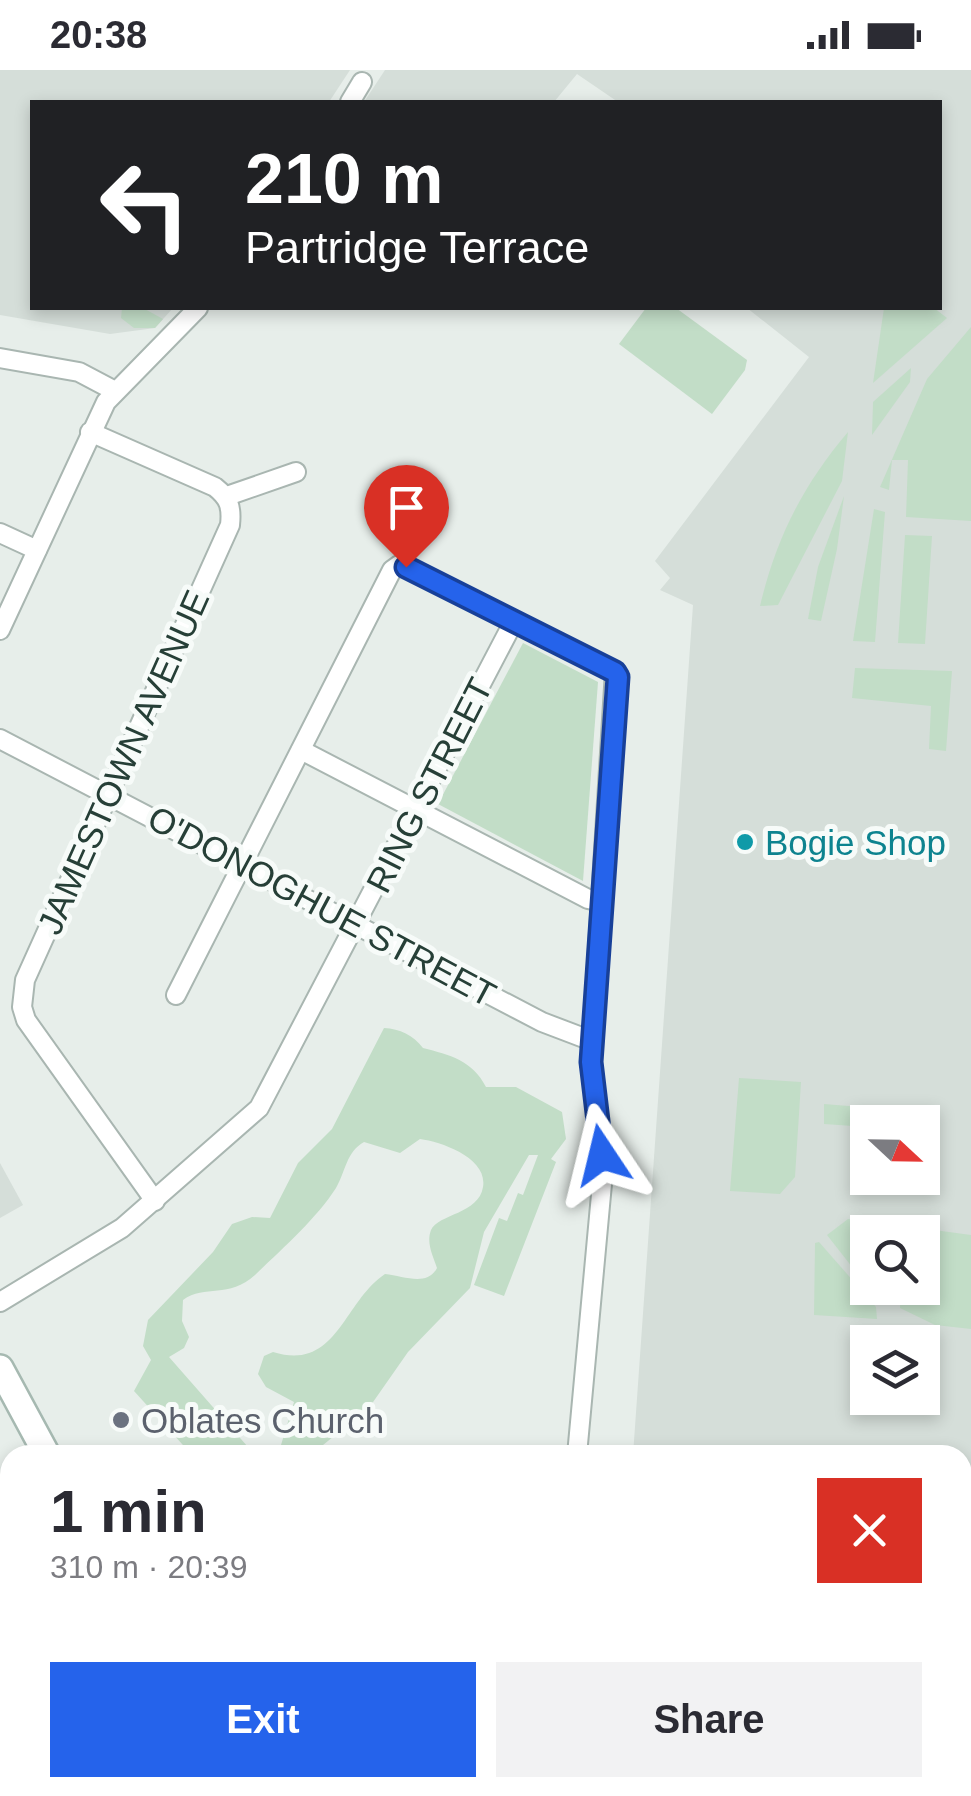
<!DOCTYPE html>
<meta charset="utf-8">
<style>
body{margin:0;font-family:Helvetica,sans-serif;background:#f2f2f3;color:#2b2b33;height:100vh;display:flex;flex-direction:column;font-size:38px;white-space:nowrap}
*{box-sizing:border-box;margin:0}
p{font-size:32px;color:#7c7c81}
.icon{flex:none;width:55px;height:55px;fill:none;stroke:currentColor;stroke-width:2;stroke-linecap:round;stroke-linejoin:round}
.map{position:relative;flex:1;overflow:hidden}
.drawer{position:absolute;left:0px;top:1375px;width:972px;height:352px;display:flex;flex-direction:column;background:#fff;border-radius:30px 30px 0 0;box-shadow:0 5px 15px #0003}
.drawer>*{flex:none}
.top-card{position:absolute;left:30px;top:30px;width:912px;height:210px;border-radius:0px;box-shadow:0 5px 15px #0003;background:#202124;color:#fff;overflow:hidden}
.needle{width:65px;rotate:112deg}
.controls{position:absolute;left:850px;top:1035px;display:grid;gap:20px}
.controls a{display:grid;place-items:center;width:90px;height:90px;border-radius:0px;background:#fff;box-shadow:0 5px 15px #0003;font-size:50px}
.pin{position:absolute;display:grid;place-items:center;width:85px;height:85px;color:#fff;margin:-102px -42px;border-radius:50% 50% 50% 0;rotate:-45deg;box-shadow:0 0 10px #0007}
.pin .icon{rotate:45deg}
.me{position:absolute;width:110px;margin:-55px;rotate:350deg;stroke-linejoin:round;filter:drop-shadow(0 0 8px #0008)}
.turn{display:flex;align-items:center;gap:35px;height:210px;padding:0 50px;font-size:45px}
.turn .icon{width:130px;height:130px;stroke-width:2.5}
.turn b{display:block;font-size:70px;line-height:85px}
.round{display:grid;place-items:center;flex:none;width:105px;height:105px;border-radius:0px;background:#f2f2f3}
.head{display:flex;align-items:center;justify-content:space-between;height:170px;padding:0 50px}
h1{font-size:60px;font-weight:700;line-height:75px}
.cta{display:flex;gap:20px;margin-top:auto;padding:20px 50px}
.cta a{flex:1;height:115px;border-radius:0px;background:#2563eb;color:#fff;font-size:40px;font-weight:700;line-height:115px;text-align:center}
.cta a+a{background:#f2f2f3;color:#2b2b33}
.status{display:flex;justify-content:space-between;align-items:center;height:70px;padding:0 50px;background:#fff;direction:ltr}
.status svg{height:28px;fill:currentColor}
.map>svg:first-child{display:block}
.built{fill:#d5ded9;fill-rule:evenodd}
.green{fill:#c2ddc7}
.lines{fill:none;stroke-linecap:round;stroke-linejoin:round}
.river{stroke:#94c9ce;stroke-width:28}
.street-casing{stroke:#a9b6b1;stroke-width:22}
.secondary-casing{stroke:#a6b9b1;stroke-width:30}
.street{stroke:#fff;stroke-width:18}
.secondary{stroke:#fff;stroke-width:25}
.route-casing{stroke:#184099;stroke-width:25}
.route{stroke:#2563eb;stroke-width:18}
.culture-dot{fill:#0f9aa8;stroke:#f7fbf9;stroke-width:4}
.worship-dot{fill:#6b7280;stroke:#f7fbf9;stroke-width:4}
.labels{text-anchor:middle;dominant-baseline:central;stroke-width:10;stroke-linejoin:round;paint-order:stroke}
.street-label{font-size:35px;fill:#263f37;stroke:#f7fbf9}
.culture-label{font-size:35px;fill:#0d838f;stroke:#f7fbf9;text-anchor:start}
.worship-label{font-size:35px;fill:#5b616d;stroke:#f7fbf9;text-anchor:start}
</style>
<div class="status"><b>20:38</b><svg viewBox="0 0 49 12"><path d="M0 12V9h3v3zM5 12V6h3v6zM10 12V3h3v9zM15 12V0h3v12zM26 1h20v11H26zM47 4h2v5h-2z"/></svg></div>
<div class="map">
<svg width="971" height="1726" viewBox="0 0 971 1726">
<rect width="100%" height="100%" fill="#e7eeea"/>
<g class="built">
<polygon points="0,0 350,0 329,32 32,32 32,238 173,238 155,258 110,264 0,245"/>
<path d="M385,0H971V1531L963,1530L962,1385H633L693,535L660,520L670,508L655,491L809,287L747,238H940V32H618L577,4L554,32H364ZM868,1052H922V1108H868ZM868,1162H922V1218H868ZM868,1272H922V1328H868Z"/>
<polygon points="0,1093 23,1135 0,1148"/>
<polygon points="0,1461 10,1481 10,1667 0,1672"/>
</g>
<g class="green">
<polygon points="122,238 143,238 163,249 155,258 134,258 121,248"/>
<polygon points="646,238 676,238 747,290 745,300 712,344 619,274"/>
<polygon points="884,238 934,238 947,248 873,313"/>
<polygon points="971,257 971,451 906,447 908,390 892,390 889,420 880,417 927,309"/>
<polygon points="911,298 910,312 872,365 873,332"/>
<path d="M848,362L842,411L778,535L760,536C776,468 803,415 848,362Z"/>
<polygon points="844,426 837,479 821,551 808,549 818,497"/>
<polygon points="874,439 885,442 875,572 853,571"/>
<polygon points="905,465 932,466 925,574 898,573"/>
<polygon points="523,573 598,612 583,811 438,734"/>
<polygon points="855,598 952,601 946,681 929,679 931,636 852,628"/>
<path d="M384,958C400,959 413,965 423,978C450,985 472,990 486,1017H516L562,1042L566,1069L551,1089L556,1092L504,1226L474,1215L499,1148L507,1151L518,1123L523,1125L538,1085H529L484,1162L470,1218L408,1282L357,1355L339,1362L312,1384L292,1385L281,1375L294,1332L266,1317L258,1304L264,1286L273,1282C337,1302 343,1232 385,1204C404,1206 427,1217 437,1198C433,1186 426,1173 431,1160C438,1144 479,1144 483,1117C488,1088 442,1072 420,1069L400,1083L364,1072C346,1082 346,1101 336,1118C316,1149 282,1179 255,1205C229,1229 205,1214 183,1230L182,1251L189,1267L184,1278L169,1287L255,1385H192L134,1321L151,1290L143,1276L148,1250L213,1182L232,1154L252,1147L270,1148L298,1093L332,1059Z"/>
<polygon points="739,1008 801,1012 795,1107 780,1124 730,1121"/>
<polygon points="824,1034 897,1040 896,1052 868,1052 867,1057 824,1054"/>
<polygon points="848,1149 882,1152 882,1162 868,1162 867,1216 827,1165"/>
<polygon points="905,1156 971,1165 971,1259 935,1255 900,1238 901,1218 922,1218 922,1162 905,1162"/>
<polygon points="819,1172 876,1237 877,1249 814,1245 815,1173"/>
<polygon points="971,1688 971,1726 922,1726 932,1718 962,1718 963,1695"/>
<polygon points="842,1718 905,1718 896,1726 841,1726"/>
</g>
<g class="lines">
<polyline class="river" points="109,1718 112,1726"/>
<defs>
<g id="street">
<polyline points="350,32 362,12"/>
<polyline points="0,288 79,302 115,321"/>
<path d="M90,362L215,417C229,428 232,437 230,455L25,910L22,937L26,950L155,1131"/>
<polyline points="227,426 296,402"/>
<polyline points="0,463 37,480"/>
<polyline points="0,560 106,332 198,238"/>
<polyline points="0,669 542,952 592,971"/>
<polyline points="301,680 588,829 602,832"/>
<polyline points="176,925 392,500 399,495 407,497 615,601 591,992 603,1103 577,1385"/>
<polyline points="0,1232 122,1158 259,1038 514,551"/>
<polyline points="0,1502 10,1522"/>
<polyline points="0,1545 10,1537"/>
<polyline points="962,1626 971,1627"/>
<polyline points="962,1680 971,1674"/>
<polyline points="437,1718 442,1726"/>
<polyline points="547,1726 548,1718"/>
<polyline points="622,1726 628,1718"/>
<polyline points="833,1726 834,1718"/>
<polyline points="907,1726 916,1718"/>
</g>
<g id="secondary">
<polyline points="0,1298 47,1385"/>
<polyline points="215,1718 219,1726"/>
</g>
</defs>
<use href="#street" class="street-casing"/>
<use href="#secondary" class="secondary-casing"/>
<use href="#street" class="street"/>
<use href="#secondary" class="secondary"/>
</g>
<g class="lines">
<defs>
<polyline id="route" points="406,497 615,602 618,607 591,992 602,1085"/>
</defs>
<use href="#route" class="route-casing"/>
<use href="#route" class="route"/>
</g>
<circle class="culture-dot" cx="745" cy="772" r="10"/>
<circle class="worship-dot" cx="121" cy="1350" r="10"/>
<g class="labels">
<g class="street-label">
<text transform="translate(123 692) rotate(-66)">JAMESTOWN AVENUE</text>
<text transform="translate(429 715) rotate(-63)">RING STREET</text>
<text transform="translate(322 836) rotate(28)">O'DONOGHUE STREET</text>
</g>
<g class="culture-label">
<text x="765" y="772">Bogie Shop</text>
</g>
<g class="worship-label">
<text x="141" y="1350">Oblates Church</text>
</g>
</g>
</svg>
<div class="controls">
<a><svg class="needle" viewBox="-14 -14 28 28"><path d="M0-13l5 13h-10z" fill="#e53935"/><path d="M0 13l5-13h-10z" fill="#7c7c81"/></svg></a>
<a><svg class="icon" aria-label="search" viewBox="0 0 24 24"><circle cx="10" cy="10" r="6"/><path d="M15 15l6 6"/></svg></a>
<a><svg class="icon" aria-label="layers" viewBox="0 0 24 24"><path d="M12 4l9 5-9 5-9-5zM3 14l9 5 9-5"/></svg></a>
</div>
<div class="pin" style="left:406px;top:497px;background:#d93025"><svg class="icon" aria-label="arrive" viewBox="0 0 24 24"><path d="M6 21V4h12l-3 4 3 4H6"/></svg></div>
<svg class="me" style="left:602px;top:1085px" viewBox="-20 -20 40 40"><path d="M0-17L14 15 0 8-14 15z" fill="#2563eb" stroke="#fff" stroke-width="4"/></svg>
<div class="top-card">
<div class="turn"><svg class="icon" aria-label="left" viewBox="0 0 24 24"><path d="M17 20v-9H6M10 6l-5 5 5 5"/></svg><div><b>210 m</b>Partridge Terrace</div></div>
</div>
<section class="drawer">
<div class="head"><div><h1>1 min</h1><p>310 m · 20:39</p></div><a class="round" style="background:#d93025;color:#fff"><svg class="icon" aria-label="close" viewBox="0 0 24 24"><path d="M6 6l12 12M18 6L6 18"/></svg></a></div>
<div class="cta"><a>Exit</a><a>Share</a></div>
</section>
</div>
